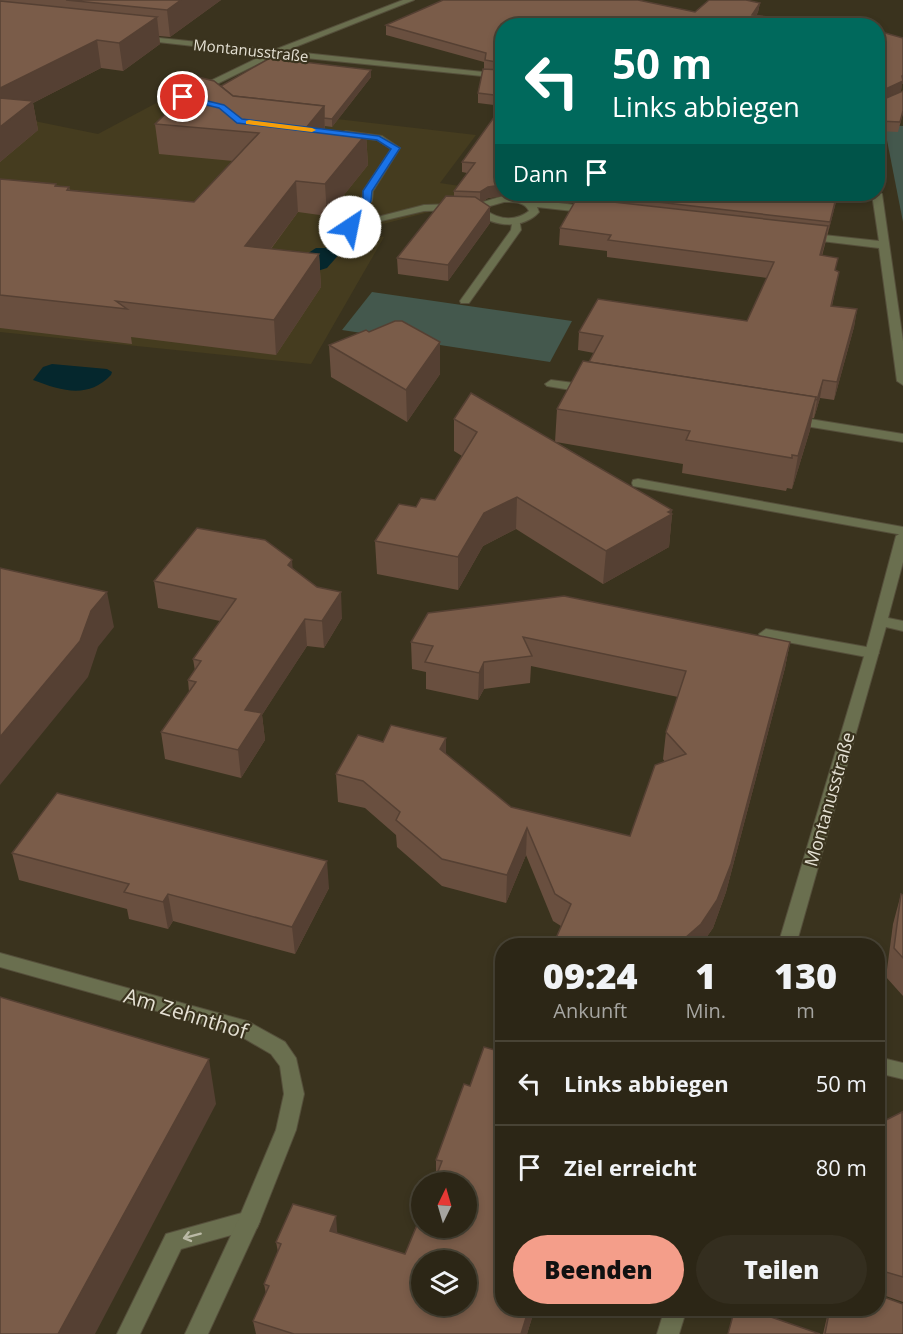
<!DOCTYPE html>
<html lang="de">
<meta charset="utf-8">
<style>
body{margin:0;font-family:"Open Sans",sans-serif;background:#342e1f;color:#f1f3f6;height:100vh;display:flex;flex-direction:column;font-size:22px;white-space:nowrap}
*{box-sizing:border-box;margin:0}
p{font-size:20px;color:#a6a5a1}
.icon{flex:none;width:33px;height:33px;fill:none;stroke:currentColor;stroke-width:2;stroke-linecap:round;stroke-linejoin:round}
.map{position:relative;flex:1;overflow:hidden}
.sheet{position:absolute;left:495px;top:938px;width:390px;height:378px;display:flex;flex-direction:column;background:#2c2616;border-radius:24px;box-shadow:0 3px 9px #0003,0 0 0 2px #484335}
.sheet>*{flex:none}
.guide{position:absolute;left:495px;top:18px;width:390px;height:183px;border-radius:24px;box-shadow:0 3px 9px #0003,0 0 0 2px #484335;background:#00695c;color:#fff;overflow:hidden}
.needle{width:39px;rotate:5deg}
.controls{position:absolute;left:411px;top:1172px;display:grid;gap:12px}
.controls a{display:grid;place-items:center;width:66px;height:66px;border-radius:50%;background:#2c2616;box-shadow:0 3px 9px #0003,0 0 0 2px #484335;font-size:30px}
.pin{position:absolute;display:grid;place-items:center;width:51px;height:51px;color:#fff;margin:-26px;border:3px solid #fff;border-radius:50%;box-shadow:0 2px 6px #0007}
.me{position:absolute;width:66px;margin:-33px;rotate:34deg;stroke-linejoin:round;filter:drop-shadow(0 0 4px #0008)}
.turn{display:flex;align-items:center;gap:21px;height:126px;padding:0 18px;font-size:27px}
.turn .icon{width:78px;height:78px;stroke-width:2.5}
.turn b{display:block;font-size:42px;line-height:51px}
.then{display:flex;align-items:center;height:57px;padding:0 18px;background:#0003;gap:12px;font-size:22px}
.eta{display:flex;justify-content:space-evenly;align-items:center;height:102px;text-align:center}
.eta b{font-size:36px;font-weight:800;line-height:42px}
.action{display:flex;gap:12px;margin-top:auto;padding:12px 18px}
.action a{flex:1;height:69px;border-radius:36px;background:#f49e8a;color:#111;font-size:24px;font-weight:800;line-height:69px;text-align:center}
.action a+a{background:#342e1f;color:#f1f3f6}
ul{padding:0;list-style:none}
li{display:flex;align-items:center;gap:18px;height:84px;padding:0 18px;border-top:2px solid #484335}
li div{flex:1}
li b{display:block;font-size:22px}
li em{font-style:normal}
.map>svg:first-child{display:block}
.built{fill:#453c1f}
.green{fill:#44584d}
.water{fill:#05272d}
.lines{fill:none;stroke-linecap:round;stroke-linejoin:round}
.lane-casing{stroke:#554f3b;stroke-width:2}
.street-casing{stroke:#554f3b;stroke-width:2}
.lane{fill:#6a6f4f;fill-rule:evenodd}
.street{fill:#6a6f4f;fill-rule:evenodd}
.wall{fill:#694f3f}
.shaded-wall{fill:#554033}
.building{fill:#7a5c49;stroke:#554033;stroke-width:1.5;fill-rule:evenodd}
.oneway{stroke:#bab9a5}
.route{fill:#1a73e8;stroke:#114b97;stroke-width:1.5}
.slow{fill:#f59e0b}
.labels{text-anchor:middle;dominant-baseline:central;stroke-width:4.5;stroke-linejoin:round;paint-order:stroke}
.far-street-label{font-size:15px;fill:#e5e1d4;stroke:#3a331e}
.street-label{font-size:18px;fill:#e5e1d4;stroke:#3a331e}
.near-street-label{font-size:21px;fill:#e5e1d4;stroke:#3a331e}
</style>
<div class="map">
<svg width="903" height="1334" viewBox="0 0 903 1334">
<rect width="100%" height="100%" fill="#3a331e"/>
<polygon class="built" points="177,92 267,111 476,135 440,183 473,188 437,210 356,231 384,237 311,364 0,332 0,114 98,134"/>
<g class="green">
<polygon points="884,125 903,126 903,222"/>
<polygon points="372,292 572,321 550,362 342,330"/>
</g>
<g class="water">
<polygon points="316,248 335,248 342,251 327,268 314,272 299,259"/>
<path d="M52,364L107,369L112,372L111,375C88,399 62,391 33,380L43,367Z"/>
</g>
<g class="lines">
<defs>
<g id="lane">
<polygon points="346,131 382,136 400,148 373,191 372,201 358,222 424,205 458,204 463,207 458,210 424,211 347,229 345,227 362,201 363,191 391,149 377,140 343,136 343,132"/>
<polygon points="513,218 519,218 521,230 469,303 461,303 460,301 511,230"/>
<polygon points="551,380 589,385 595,389 589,393 547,386 545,384"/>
<polygon points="791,416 903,434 903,442 787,423 785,420"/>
<polygon points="638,479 903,527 903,535 633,486 632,483 633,480"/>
<polygon points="766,629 872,648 879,653 872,658 761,637 759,634"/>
<polygon points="249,1211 257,1214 260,1221 257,1228 181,1249 140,1334 117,1334 166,1234"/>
</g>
<g id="street">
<polygon points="403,0 414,0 285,51 502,74 502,78 276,55 172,106 169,105 169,101 266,54 140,40 136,38 140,36 274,50"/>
<polygon points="878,191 882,194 903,341 903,385 897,381 879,248 805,239 800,236 805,233 879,241 872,194 878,194"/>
<path d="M503,196L591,207L596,210L591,213L537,207L539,212C524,229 493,228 477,212L483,202ZM504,202C513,202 524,201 529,211C516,221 500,220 487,211L490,206Z"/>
<polygon points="903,532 903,562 888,618 903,621 903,631 886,627 796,945 778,945 865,653 896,536"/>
<polygon points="0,953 247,1021 285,1042 296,1058 304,1094 296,1130 260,1221 208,1334 185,1334 239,1218 276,1130 284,1094 280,1066 271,1054 235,1033 0,967"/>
<polygon points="878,1057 903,1063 903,1079 878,1073"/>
<polygon points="665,1308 687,1308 679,1334 657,1334"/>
</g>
</defs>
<use href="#lane" class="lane-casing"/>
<use href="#street" class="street-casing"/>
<use href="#lane" class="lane"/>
<use href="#street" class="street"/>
</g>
<g class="wall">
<polygon points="0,0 221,0 170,37 159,36 160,44 123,71 101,68 33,103 38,130 0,162"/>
<polygon points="760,3 758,12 756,16 502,26 502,106 478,103 478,93 484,69 484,62 386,35 386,25 695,12"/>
<polygon points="878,31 903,38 903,84 902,84 901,91 879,101 903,91 903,113 898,132 878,131"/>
<polygon points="371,70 371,77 332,127 325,126 325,130 366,134 368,165 327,216 298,212 271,249 319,254 321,287 276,355 131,337 132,344 0,328 0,179 69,187 70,190 194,202 233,161 159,154 155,124 178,102 176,89 221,86"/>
<polygon points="502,106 510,195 488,198 482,202 490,223 448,281 398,274 397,258 454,196 454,191 467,173 462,172 462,162"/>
<polygon points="582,194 838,194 822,256 836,270 839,272 832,306 857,309 854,327 834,400 820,398 814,418 812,418 810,430 792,489 787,488 786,491 682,473 683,464 556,442 672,510 671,514 672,514 669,547 603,584 516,529 483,546 458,590 377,574 375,541 416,507 435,500 462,456 454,451 454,419 555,442 557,409 589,362 594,353 578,350 579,332 747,321 767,278 607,257 607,251 559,245 560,228 582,198"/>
<polygon points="369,332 440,374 407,422 331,377 329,345"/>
<polygon points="292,560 292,569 342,618 324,648 307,646 278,690 262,715 265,740 241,778 165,759 161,732 189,692 188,680 195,671 193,659 220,621 158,608 154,581"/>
<polygon points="428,613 790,642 785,668 726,892 713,928 701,945 553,945 561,926 553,921 526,855 506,903 442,886 397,847 396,835 365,808 338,802 336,774 383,742 446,738 446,754 511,807 630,836 665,762 663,759 666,732 678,697 531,666 530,683 484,689 478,700 426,689 426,672 412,669 411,642"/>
<polygon points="12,853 329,888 295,954 173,921 168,929 129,919 127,909 19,880"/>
<polygon points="901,894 903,895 903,996 886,977 893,924"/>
<polygon points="470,1086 502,1308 535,1308 527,1334 256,1334 253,1321 266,1294 264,1284 278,1252 276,1242 337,1233 405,1254 436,1176 436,1160"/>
<polygon points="903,1113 903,1302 880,1294 879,1296 903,1334 823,1334 829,1308 878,1308 878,1124"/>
</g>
<g class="shaded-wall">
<polygon points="181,0 221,0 170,37 167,10"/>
<polygon points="760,3 758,12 751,24 752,15"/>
<polygon points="157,17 160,44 123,71 119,43"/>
<polygon points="97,40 101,68 33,103 38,130 0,162 0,88"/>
<polygon points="371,70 371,77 332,127 332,119"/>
<polygon points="903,75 903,84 902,84 901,91 878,102 879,92"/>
<polygon points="324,106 325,136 306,128"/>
<polygon points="366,134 368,165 327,216 325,184"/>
<polygon points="296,181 298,212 248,279 245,246"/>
<polygon points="502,185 502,194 510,194 510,195 488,198 480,203 480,192 488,187"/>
<polygon points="838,194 836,202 828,233 830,222"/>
<polygon points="490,207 490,223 448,281 448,265"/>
<polygon points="828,226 825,243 817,272 820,255"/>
<polygon points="319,254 321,287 276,355 274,320"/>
<polygon points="857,309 854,327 834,400 837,382"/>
<polygon points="440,342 440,374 407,422 406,390"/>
<polygon points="823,380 820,398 814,418 817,400"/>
<polygon points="816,397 810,430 792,489 798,456"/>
<polygon points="517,497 516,529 483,546 458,590 458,557 484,513"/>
<polygon points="672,510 671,515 672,514 669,547 603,584 606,551"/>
<polygon points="292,560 294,586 288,565"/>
<polygon points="107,592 114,627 98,647 88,677 0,785 0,737 91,611"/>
<polygon points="341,592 342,618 324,648 322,621"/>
<polygon points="305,619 307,646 262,715 265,740 241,778 238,750 245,710"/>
<polygon points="790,642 785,668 726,892 713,928 701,945 677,945"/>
<polygon points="484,662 484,689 478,700 479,673"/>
<polygon points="446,738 446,765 440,749"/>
<polygon points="527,828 526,855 506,903 507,875"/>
<polygon points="327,861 329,888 295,954 292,927"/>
<polygon points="168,894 173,921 168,929 163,902"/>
<polygon points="209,1059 216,1104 95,1334 58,1334"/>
<polygon points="336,1216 338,1243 330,1231"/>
<polygon points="529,1308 535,1308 527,1334 521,1334"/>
</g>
<g class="building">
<polygon points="66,0 181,0 167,10"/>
<polygon points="443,0 638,0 695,12 709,0 746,0 760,3 752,15 849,26 502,26 502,63 485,60 486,53 386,25"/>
<polygon points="0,1 157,17 119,43 97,40 0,88"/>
<polygon points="878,31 903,38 903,75 902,76 903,81 879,92 879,101 903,91 903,111 900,122 878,121"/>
<polygon points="270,58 371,70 332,119 324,118 324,106 233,96 221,86"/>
<polygon points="483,69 502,70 502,96 478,93"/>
<polygon points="198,77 214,81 233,96 324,106 306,128 366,134 325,184 296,181 245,246 319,254 274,320 116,301 127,309 0,295 0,179 56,184 55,186 69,187 67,190 194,202 259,133 155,124 188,92 176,89"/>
<polygon points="0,98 33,101 0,127"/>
<polygon points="502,106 502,185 488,187 480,192 454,191 475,163 462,162"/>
<polygon points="588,194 837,194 830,222"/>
<polygon points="446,196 475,197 490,207 448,265 397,258"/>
<polygon points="577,198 828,226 820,255 838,258 835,270 839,272 831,306 857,309 837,382 823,380 817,400 815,399 816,397 589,362 603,336 579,332 598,299 747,321 774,262 608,240 611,235 560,228"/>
<polygon points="395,321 402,321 440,342 406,390 329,345 366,330 369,332"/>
<polygon points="583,361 816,397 798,456 792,455 792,458 686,440 690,431 557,409"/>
<polygon points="471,393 672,510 668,512 672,514 606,551 517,497 484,513 458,557 375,541 399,504 416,507 421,498 435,500 477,432 454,419"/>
<polygon points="197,528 265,540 292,560 288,565 317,587 341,592 322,621 305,619 276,663 245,710 262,713 238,750 161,732 196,682 188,680 201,661 193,659 236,599 154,581"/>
<polygon points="0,568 107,592 91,611 80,641 0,737"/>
<polygon points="564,596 790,642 731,864 717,900 701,924 677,945 667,945 657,938 655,945 553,945 571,904 555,894 527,828 507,875 442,859 396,820 400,812 363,781 336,774 358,735 383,742 391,725 446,738 440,749 511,807 630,836 655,765 686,754 666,732 686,671 523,637 532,656 484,662 479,673 425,662 433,646 411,642 428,613"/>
<polygon points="57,793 327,861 292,927 168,894 163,902 124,892 129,884 12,853"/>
<polygon points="901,894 903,895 903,958 894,948"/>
<polygon points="0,997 209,1059 58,1334 0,1334"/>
<path d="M484,1047L502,1052V1308H529L521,1334H294L253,1321L269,1286L264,1284L281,1244L276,1242L293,1204L336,1216L330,1231L405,1254L422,1213V1227H466V1182H434L442,1161L436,1160L464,1084L470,1086ZM422,1260H466V1305H422Z"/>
<polygon points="902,1112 903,1277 886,1272 884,1274 884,1284 878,1285 878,1124"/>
<polygon points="878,1295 903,1304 903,1334 825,1334 830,1308 878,1308"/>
<polygon points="735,1308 745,1308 820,1334 728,1334"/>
</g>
<defs><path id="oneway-shaft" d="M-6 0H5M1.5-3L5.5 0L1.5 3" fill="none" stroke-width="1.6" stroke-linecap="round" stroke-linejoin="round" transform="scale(1.5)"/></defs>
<use class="oneway" href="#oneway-shaft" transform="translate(192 1236) rotate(165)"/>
<polygon class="route" points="183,95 224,105 242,119 379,136 400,148 372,191 371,201 353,229 350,229 346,227 363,201 363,191 391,149 377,140 237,123 219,108 181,99 179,97"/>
<polygon class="slow" points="249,120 312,128 316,130 312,132 246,124 246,121"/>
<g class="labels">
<g class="far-street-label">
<text transform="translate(251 50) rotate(6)">Montanusstraße</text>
</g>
<g class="street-label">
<text transform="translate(829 799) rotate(-74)">Montanusstraße</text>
</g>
<g class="near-street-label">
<text transform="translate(186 1013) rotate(17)">Am Zehnthof</text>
</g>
</g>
</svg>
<div class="controls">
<a><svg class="needle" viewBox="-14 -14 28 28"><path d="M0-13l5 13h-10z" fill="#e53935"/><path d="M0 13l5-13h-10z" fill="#a6a5a1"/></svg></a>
<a><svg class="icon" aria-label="layers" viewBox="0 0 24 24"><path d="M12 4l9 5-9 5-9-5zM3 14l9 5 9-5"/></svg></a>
</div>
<div class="pin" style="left:183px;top:97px;background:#d93025"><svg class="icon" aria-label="arrive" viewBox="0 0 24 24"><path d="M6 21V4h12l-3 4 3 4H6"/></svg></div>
<svg class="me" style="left:350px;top:227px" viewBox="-20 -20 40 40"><circle r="19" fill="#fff"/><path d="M0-13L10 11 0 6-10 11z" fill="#1a73e8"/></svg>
<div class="guide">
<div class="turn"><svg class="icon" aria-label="left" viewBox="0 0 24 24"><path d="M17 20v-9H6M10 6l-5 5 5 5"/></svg><div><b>50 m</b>Links abbiegen</div></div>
<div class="then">Dann<svg class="icon" aria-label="arrive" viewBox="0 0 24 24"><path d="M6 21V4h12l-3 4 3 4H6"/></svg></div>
</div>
<section class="sheet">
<div class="eta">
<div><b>09:24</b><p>Ankunft</p></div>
<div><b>1</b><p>Min.</p></div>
<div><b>130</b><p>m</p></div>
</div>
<ul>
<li><svg class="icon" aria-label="left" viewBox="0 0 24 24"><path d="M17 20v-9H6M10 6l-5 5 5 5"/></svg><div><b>Links abbiegen</b></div><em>50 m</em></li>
<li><svg class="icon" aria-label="arrive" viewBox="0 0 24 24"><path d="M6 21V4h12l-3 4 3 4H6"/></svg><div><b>Ziel erreicht</b></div><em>80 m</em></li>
</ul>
<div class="action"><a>Beenden</a><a>Teilen</a></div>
</section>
</div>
